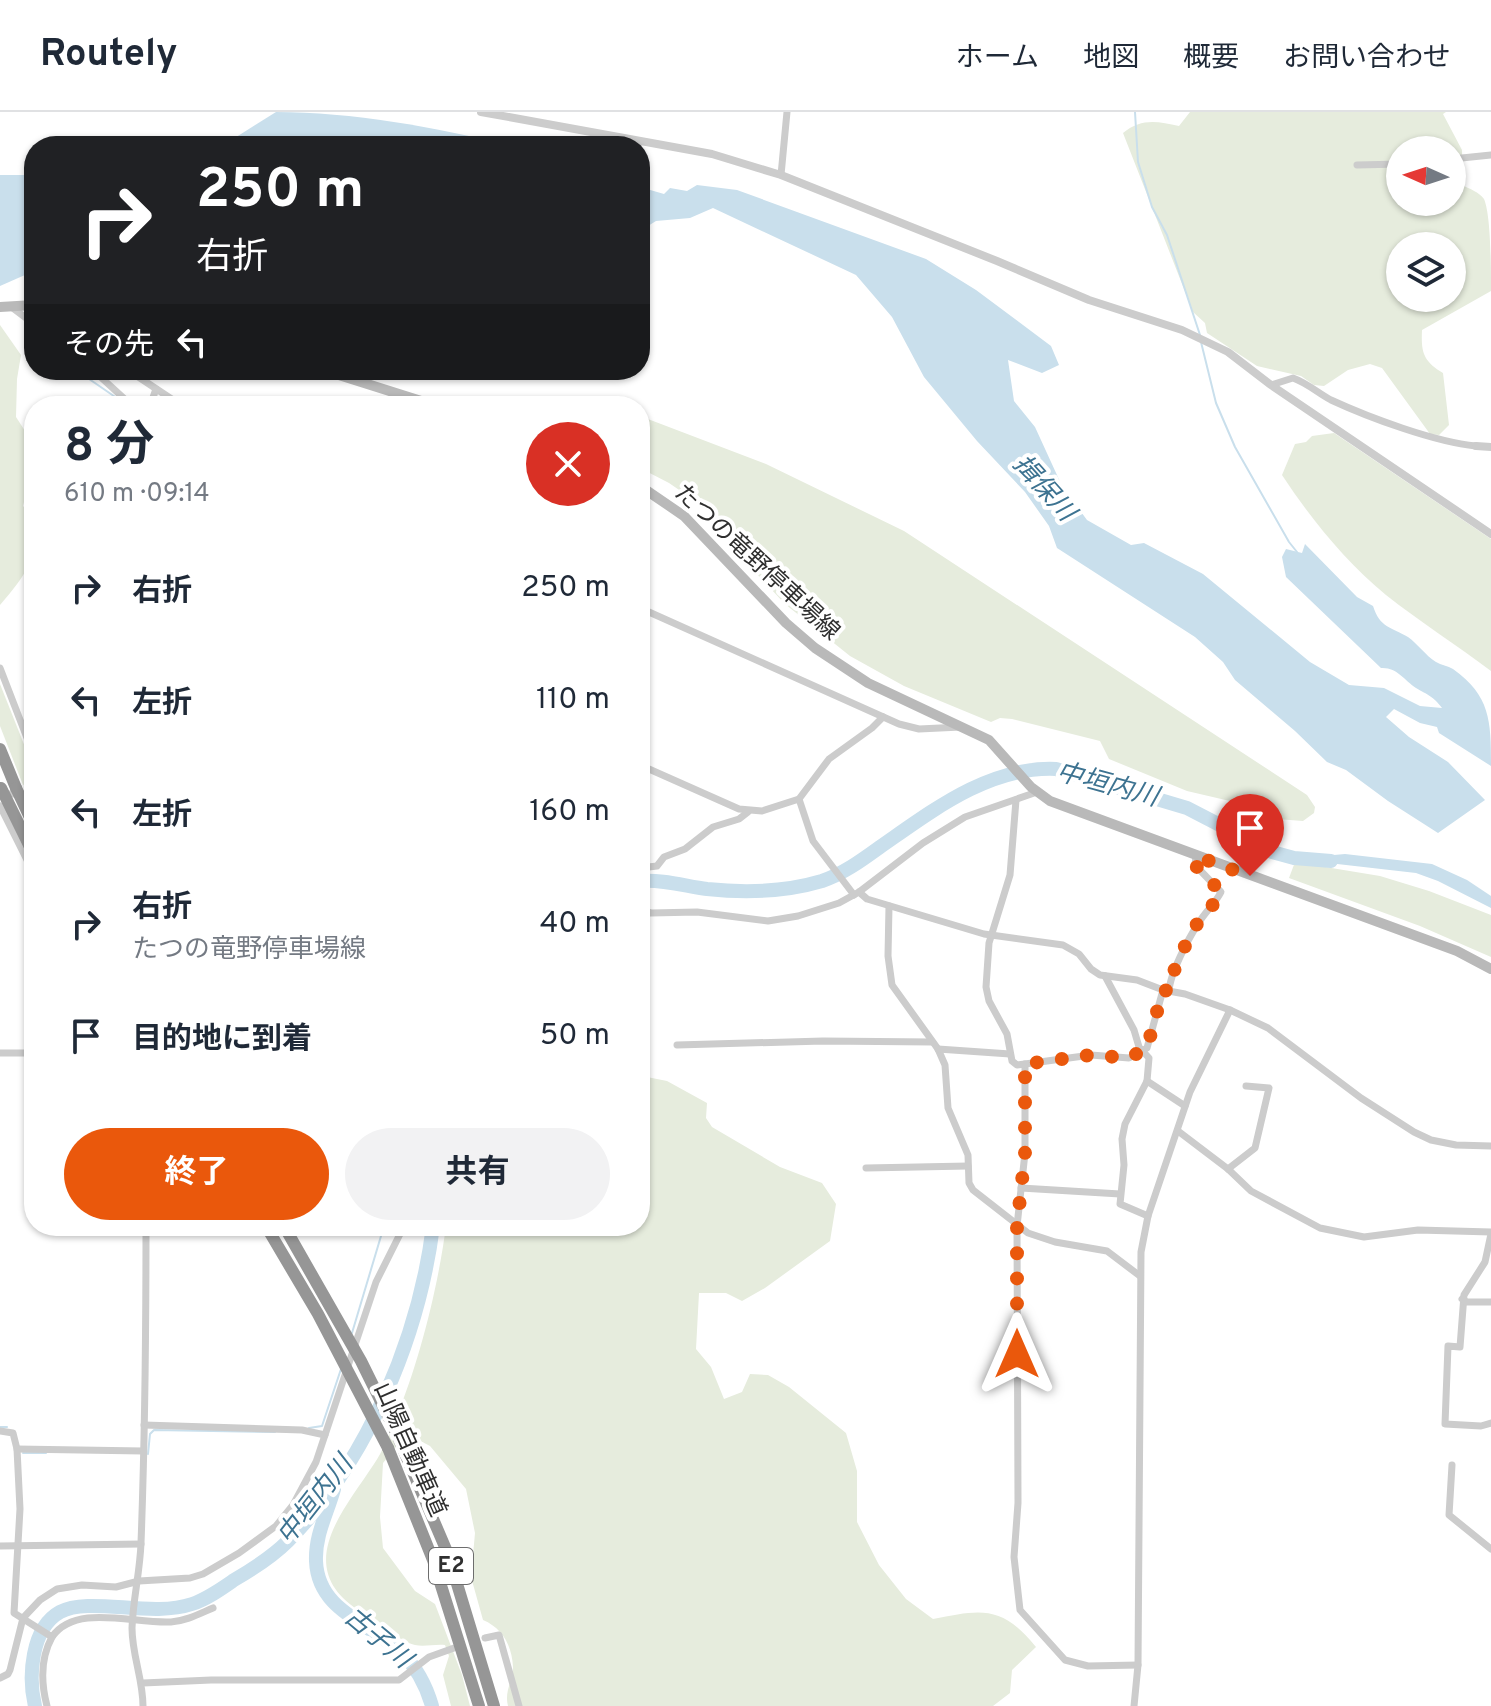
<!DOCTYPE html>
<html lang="ja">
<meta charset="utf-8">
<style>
body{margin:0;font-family:Overpass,"Noto Sans JP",sans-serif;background:#f2f2f3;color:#1f2937;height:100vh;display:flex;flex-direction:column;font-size:30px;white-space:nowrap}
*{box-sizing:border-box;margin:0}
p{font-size:26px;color:#747a83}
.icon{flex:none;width:44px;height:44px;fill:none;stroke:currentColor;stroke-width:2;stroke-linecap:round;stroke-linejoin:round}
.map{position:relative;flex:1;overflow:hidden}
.side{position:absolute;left:24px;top:284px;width:626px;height:840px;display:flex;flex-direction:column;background:#fff;border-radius:32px;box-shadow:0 2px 6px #0004}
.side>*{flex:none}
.hud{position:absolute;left:24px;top:24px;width:626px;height:244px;border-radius:32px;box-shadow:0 2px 6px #0004;background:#202124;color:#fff;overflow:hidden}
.needle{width:52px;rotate:273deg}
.buttons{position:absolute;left:1386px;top:24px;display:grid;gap:16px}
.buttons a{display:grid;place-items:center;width:80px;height:80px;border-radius:50%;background:#fff;box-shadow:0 2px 6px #0004;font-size:40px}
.pin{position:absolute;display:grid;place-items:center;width:68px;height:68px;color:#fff;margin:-82px -34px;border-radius:50% 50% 50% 0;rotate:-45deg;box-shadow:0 0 8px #0007}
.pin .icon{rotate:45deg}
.me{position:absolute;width:88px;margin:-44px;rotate:0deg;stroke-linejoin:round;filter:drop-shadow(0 0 6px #0008)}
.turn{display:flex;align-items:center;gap:28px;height:168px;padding:0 40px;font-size:36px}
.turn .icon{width:104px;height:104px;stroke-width:2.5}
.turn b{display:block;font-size:56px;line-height:68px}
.then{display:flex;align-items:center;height:76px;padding:0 40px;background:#0003;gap:16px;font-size:30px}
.round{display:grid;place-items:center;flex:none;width:84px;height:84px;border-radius:42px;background:#f2f2f3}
.head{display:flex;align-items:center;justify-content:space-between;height:136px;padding:0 40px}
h1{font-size:48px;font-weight:700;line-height:60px}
.button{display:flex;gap:16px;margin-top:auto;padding:16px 40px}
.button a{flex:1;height:92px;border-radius:48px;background:#ea580c;color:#fff;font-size:32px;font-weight:700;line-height:92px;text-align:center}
.button a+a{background:#f2f2f3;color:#1f2937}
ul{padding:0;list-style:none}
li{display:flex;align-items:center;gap:24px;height:112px;padding:0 40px}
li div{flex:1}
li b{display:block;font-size:30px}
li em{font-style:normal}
header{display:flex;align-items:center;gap:48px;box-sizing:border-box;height:112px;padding:0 40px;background:#fff;border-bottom:2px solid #e0e1e3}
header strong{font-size:38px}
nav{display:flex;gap:44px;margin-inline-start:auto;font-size:28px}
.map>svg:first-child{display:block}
.green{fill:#e6ecdd;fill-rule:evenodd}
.water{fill:#c9dfec}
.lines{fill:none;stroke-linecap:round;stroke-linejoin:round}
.stream{stroke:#c9dfec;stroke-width:2}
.river{stroke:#c9dfec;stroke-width:14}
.minor{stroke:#ccc;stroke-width:7}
.tertiary{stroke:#ccc;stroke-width:8}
.secondary{stroke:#b9b9b9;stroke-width:10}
.motorway{stroke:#969696;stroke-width:12}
.motorway-bridge{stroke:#969696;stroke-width:12}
.route{stroke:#ea580c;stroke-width:14;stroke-dasharray:0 25.2}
.labels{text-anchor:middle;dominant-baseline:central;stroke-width:8;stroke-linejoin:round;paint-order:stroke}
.shield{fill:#fff;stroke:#6d6d6d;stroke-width:2}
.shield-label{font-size:22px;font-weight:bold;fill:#2f2f2f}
.street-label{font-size:24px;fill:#2f2f2f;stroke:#fff}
.water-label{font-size:26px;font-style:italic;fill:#3d7391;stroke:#fff}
</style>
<header>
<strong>Routely</strong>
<nav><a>ホーム</a><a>地図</a><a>概要</a><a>お問い合わせ</a></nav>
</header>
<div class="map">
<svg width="1491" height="1594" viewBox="0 0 1491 1594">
<rect width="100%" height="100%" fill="#fff"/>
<g class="green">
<path d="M1190,0H1446L1443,2L1462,38V73C1470,77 1479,80 1484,87C1491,103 1491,157 1491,179L1422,218C1421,240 1423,249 1443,261L1449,313L1439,323L1430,322L1382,256L1370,252L1348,258L1324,274L1314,273L1301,264L1257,254L1207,221L1205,211L1193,200L1123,21C1141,6 1157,9 1179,14ZM1400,38H1452V90H1400ZM1400,134H1452V186H1400Z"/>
<path d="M0,213L21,243L17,267L16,305L34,333V365L30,366L23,394L34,406C34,452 29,459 0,493Z"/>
<polygon points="640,304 766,352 904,419 1307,683 1315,695 1314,701 1303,709 1251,705 1247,693 1187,679 1109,647 1100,629 1012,607 1000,606 991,610 904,574 850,544 785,492 738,442 707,397 669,371 640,356"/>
<path d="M1334,321L1491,427V559C1457,533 1420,510 1386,483C1345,449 1311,407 1282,363L1295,332L1306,330L1312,324Z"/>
<polygon points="0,572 33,655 33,668 23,673 0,614"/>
<polygon points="1295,750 1380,764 1429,779 1491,803 1491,845 1420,814 1289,766"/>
<path d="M640,960L647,965L667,969L707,991L706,1006L712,1015L780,1055L822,1071L836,1092L830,1129L765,1176L742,1189L726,1181H699L696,1237L711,1255L724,1287L742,1280L750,1262L768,1263L789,1275L846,1321L857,1359V1410L879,1453L906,1487L933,1507C982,1497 1002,1493 1036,1535L1012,1558L1010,1581L993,1594H508C504,1579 513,1569 513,1555C512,1533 502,1516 483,1508L471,1465L475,1421L466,1377L430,1334L407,1322L383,1351L380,1405L383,1436L415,1479L435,1492L462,1563L470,1594H451L443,1563L449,1544L445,1533C435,1532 424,1535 415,1533C403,1531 369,1506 358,1498C292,1454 344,1398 374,1352C383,1339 389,1323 395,1308C419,1252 438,1175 446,1114H640Z"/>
</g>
<g class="water">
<path d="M276,0C351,0 437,15 510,34H222Z"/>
<polygon points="0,63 34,63 34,159 0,174"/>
<path d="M697,73L737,78L926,147L976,178L1051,234L1059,253L1042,261L1008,248L1014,289L1035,315L1062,374L1087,408L1131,433L1144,431L1203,462L1310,550L1349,573L1384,576L1420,594L1442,596C1433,584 1428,583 1416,576C1404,568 1397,555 1381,556L1286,465L1282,445L1286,437L1302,441L1305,432L1357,485L1373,494C1380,516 1391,515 1408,525C1418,532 1425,543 1436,550C1441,553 1448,554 1453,557C1491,584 1491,610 1491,654L1439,621L1437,615L1420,611L1394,597L1386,605L1409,625L1448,650L1485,688L1438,721L1388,689L1346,658L1327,650L1295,619L1235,568L1223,550L1195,525L1057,436L1049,414L1025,380L977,329L924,265L892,205L856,163L713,96L690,106L656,109L640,119V75L664,82L670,76L687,79Z"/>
<polygon points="1345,742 1432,752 1467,768 1491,784 1491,796 1438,769 1416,761 1311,749 1312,745"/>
</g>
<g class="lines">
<g class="stream">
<polyline points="1135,0 1138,50 1152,95 1167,123 1200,223"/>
<polyline points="1201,230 1216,291 1235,335 1289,430 1297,440"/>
<polyline points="76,258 124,291"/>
<polyline points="137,293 140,290 148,294"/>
<polyline points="352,1221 384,1114"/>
<polyline points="0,1315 7,1315"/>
<polyline points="309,1316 322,1314 341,1257"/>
<polyline points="23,1341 46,1341"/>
<polyline points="148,1342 150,1322 154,1318 275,1320"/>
</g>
<g class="river">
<path d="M640,769C662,767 685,774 707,777C745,781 785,780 822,769C843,762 862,748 880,735C932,699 989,654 1056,657L1187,696L1272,740L1294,746L1331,749"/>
<path d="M334,1377C327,1402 315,1423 316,1449C318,1500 371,1511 402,1541C417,1556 426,1573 432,1594"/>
<path d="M35,1594C28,1565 31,1516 60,1500C89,1484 151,1506 192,1492C207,1487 221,1477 234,1468C253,1457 272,1445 288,1429C368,1348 419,1225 433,1114"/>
</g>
<g class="minor">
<polyline points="1452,47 1491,43"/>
<polyline points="1357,53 1400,52"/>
<polyline points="781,63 787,0"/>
<polyline points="10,194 34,212"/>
<polyline points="93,258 129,291 136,294"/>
<polyline points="128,258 182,294"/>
<path d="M1271,273L1293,266C1307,271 1318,281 1331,288C1370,306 1435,330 1476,334"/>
<polyline points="150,294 156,277"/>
<polyline points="640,496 899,612 919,617 961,615"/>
<polyline points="0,556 34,644"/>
<polyline points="640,653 739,697 762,699 799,687 829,647 872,616 883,605"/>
<polyline points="2,682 34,682"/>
<polyline points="799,687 813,729 854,783"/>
<polyline points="1016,688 1010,763 989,831 986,875 989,889 1007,922 1012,949 1017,953 1025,952 1025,1041 1017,1114 1018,1391 1014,1445 1020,1498 1065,1548 1088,1554 1138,1553"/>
<polyline points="0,694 34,762"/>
<polyline points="640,756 657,754 664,745 685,737 713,715 739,707 748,700"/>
<polyline points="859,780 867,787 984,822 1063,833 1079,842 1091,857 1100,863 1137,868 1163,878 1185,882 1230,898 1268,916 1361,986 1414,1020 1431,1028 1456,1033 1491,1034"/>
<polyline points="889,794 888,844 892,873 938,937 945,953 948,996 968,1043 969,1071 973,1078 1028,1121 1055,1130 1107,1139 1140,1164"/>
<polyline points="640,798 651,801 697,800 768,809 798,804 839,791 859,780 923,731 965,705 1037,680"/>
<polyline points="1105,864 1134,918 1139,935 1149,946 1147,969 1125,1012 1122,1027 1124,1053 1120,1092 1148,1104"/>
<path d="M1169,879C1170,862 1188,827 1198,812C1205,800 1215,792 1221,780L1195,753L1196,744"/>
<polyline points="677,933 823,929 932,930"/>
<polyline points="938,937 1010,942"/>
<polyline points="0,941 34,941"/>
<polyline points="1025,952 1091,943 1129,946 1147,936 1163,878"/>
<polyline points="1147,969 1185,994"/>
<polyline points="1178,1019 1228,1057 1251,1079 1320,1116 1364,1125 1418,1118 1491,1120"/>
<polyline points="866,1056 968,1054"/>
<polyline points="1228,1057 1255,1036 1269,976 1246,974"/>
<polyline points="1021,1076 1120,1082"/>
<polyline points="1491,1122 1485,1150 1464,1183 1460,1235 1448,1234 1445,1312 1481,1314 1491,1311"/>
<polyline points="1462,1187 1467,1190 1491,1190"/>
<polyline points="144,1313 302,1318 325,1323"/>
<path d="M0,1319L13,1321L17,1337L20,1397L14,1501L52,1525C76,1491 133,1512 171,1510C186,1509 199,1502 213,1496"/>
<polyline points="17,1337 143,1339"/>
<polyline points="1452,1353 1449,1403 1491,1437"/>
<polyline points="0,1434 141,1432"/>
<polyline points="485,1526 499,1523 519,1594"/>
<polyline points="0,1566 8,1562 10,1558 23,1506 40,1488 57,1477 82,1473 116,1475 139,1469 190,1466 203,1462 239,1441 276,1414 293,1393 316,1350 376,1170 404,1114"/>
<polyline points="143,1571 211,1568 399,1568 429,1545 454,1536"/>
<path d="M47,1594C41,1571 40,1547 52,1525"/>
<path d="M143,1594C143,1567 132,1543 132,1516C133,1487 140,1460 141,1431C145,1325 146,1220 146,1114"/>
<polyline points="1134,1594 1138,1553 1141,1140 1148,1104 1190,980 1230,898"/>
</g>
<g class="tertiary">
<polyline points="481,0 712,42 781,63 997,149 1089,188 1182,218 1228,240 1271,273 1491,422"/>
<polyline points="1476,334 1491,335"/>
</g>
<g class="secondary">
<polyline points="0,195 34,193"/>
<polyline points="323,258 437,294"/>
<polyline points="640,374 684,404 786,511 815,536 868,571 989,628 1031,675 1050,689 1457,839 1491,857"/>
</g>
<g class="motorway">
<polyline points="0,637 16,676"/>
<polyline points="395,1318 448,1442 494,1594"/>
<polyline points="388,1336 433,1448 479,1594"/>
</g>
<g class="motorway-bridge">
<polyline points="1,676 34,743"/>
<polyline points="16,676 34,714"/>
<polyline points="266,1114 318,1202 388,1336"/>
<polyline points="284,1114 361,1249 395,1318"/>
</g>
</g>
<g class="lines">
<path class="route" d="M1017,1242V1114L1025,1041V952L1091,943L1129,946L1147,936L1163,878L1169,879C1170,862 1188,827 1197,812C1205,800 1215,793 1221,780L1195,753L1196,744L1250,764"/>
</g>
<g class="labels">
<rect class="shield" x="429" y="1436" width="44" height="36" rx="6"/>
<g class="shield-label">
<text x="451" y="1454">E2</text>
</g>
<g class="street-label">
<text transform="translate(756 451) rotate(43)">たつの竜野停車場線</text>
<text transform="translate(409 1338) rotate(66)">山陽自動車道</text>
</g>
<g class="water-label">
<text transform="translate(1043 377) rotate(48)">揖保川</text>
<text transform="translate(1107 674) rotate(15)">中垣内川</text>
<text transform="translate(316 1389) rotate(-52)">中垣内川</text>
<text transform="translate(377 1527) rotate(40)">古子川</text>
</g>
</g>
</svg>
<div class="buttons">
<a><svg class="needle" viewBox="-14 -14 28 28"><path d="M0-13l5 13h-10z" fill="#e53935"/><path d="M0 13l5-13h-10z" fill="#747a83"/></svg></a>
<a><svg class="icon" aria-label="layers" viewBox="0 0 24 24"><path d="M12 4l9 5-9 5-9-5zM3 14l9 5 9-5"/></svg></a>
</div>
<div class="pin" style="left:1250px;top:764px;background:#d93025"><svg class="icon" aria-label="arrive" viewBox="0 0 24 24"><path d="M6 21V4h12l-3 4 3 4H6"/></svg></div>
<svg class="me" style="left:1017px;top:1242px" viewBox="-20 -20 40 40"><path d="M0-17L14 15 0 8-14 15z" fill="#ea580c" stroke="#fff" stroke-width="4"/></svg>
<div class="hud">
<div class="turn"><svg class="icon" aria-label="right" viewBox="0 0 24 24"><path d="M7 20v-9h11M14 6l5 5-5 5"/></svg><div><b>250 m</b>右折</div></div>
<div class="then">その先<svg class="icon" aria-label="left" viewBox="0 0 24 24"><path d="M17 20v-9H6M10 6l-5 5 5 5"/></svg></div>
</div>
<section class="side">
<div class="head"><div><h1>8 分</h1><p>610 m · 09:14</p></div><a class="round" style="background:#d93025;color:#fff"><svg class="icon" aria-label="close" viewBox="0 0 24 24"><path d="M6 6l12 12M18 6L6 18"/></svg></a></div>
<ul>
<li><svg class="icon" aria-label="right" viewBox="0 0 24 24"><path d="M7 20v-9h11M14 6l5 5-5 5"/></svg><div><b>右折</b></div><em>250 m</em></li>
<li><svg class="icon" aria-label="left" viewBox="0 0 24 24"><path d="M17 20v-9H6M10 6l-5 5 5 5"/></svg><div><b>左折</b></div><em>110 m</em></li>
<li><svg class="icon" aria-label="left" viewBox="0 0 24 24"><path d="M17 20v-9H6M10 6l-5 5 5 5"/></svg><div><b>左折</b></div><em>160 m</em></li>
<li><svg class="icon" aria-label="right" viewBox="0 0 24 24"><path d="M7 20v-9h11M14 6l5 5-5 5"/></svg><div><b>右折</b><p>たつの竜野停車場線</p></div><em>40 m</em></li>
<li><svg class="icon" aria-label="arrive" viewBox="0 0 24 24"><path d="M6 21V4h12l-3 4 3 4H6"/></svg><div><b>目的地に到着</b></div><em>50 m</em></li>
</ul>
<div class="button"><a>終了</a><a>共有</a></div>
</section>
</div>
